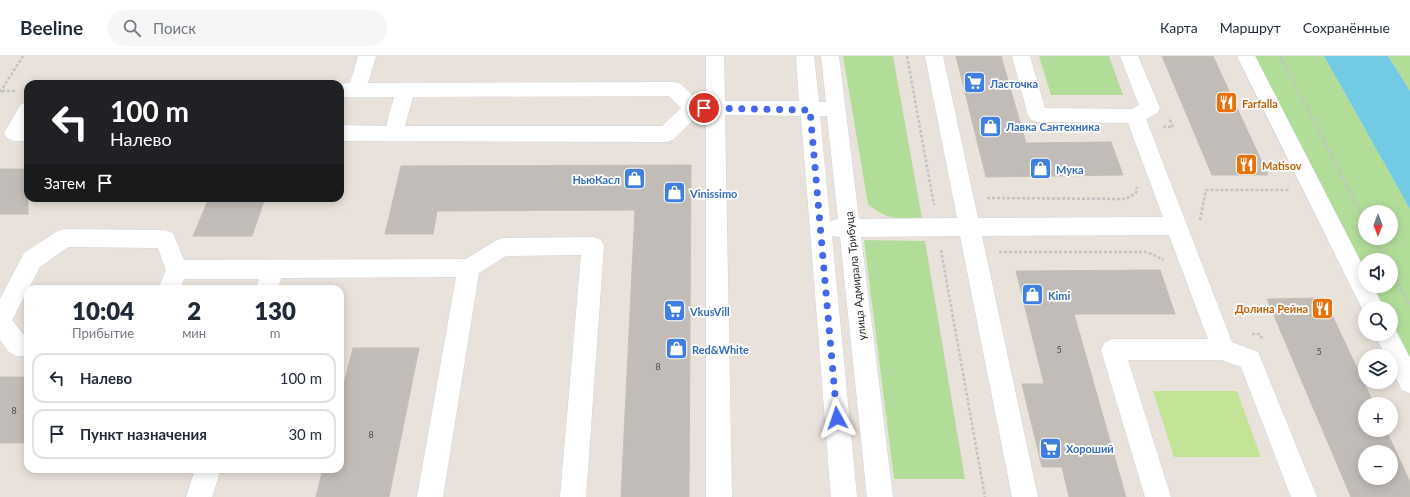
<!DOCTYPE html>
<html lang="ru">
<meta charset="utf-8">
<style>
body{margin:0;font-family:Lato,sans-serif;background:#f6f6f7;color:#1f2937;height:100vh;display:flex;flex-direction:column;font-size:15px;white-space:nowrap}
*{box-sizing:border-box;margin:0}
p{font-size:13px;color:#747a83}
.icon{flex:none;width:22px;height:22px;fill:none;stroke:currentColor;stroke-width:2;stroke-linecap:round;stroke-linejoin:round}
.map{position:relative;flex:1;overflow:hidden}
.details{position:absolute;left:24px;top:229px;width:320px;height:188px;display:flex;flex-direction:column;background:#fff;border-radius:12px;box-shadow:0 2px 10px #0003}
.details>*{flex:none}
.guide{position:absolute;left:24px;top:24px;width:320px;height:122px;border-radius:12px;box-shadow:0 2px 10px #0003;background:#202124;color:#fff;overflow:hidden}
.needle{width:26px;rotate:180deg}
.tools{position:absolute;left:1358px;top:149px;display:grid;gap:8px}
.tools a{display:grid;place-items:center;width:40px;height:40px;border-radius:50%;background:#fff;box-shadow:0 2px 10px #0003;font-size:20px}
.pin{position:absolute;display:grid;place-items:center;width:34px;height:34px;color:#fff;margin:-17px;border:2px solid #fff;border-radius:50%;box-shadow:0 1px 4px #0007}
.me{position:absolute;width:44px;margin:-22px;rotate:355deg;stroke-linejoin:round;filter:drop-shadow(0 0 3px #0008)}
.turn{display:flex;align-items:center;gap:14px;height:84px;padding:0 20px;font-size:18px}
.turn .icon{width:52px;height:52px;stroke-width:2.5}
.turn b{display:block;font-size:28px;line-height:34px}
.then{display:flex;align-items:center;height:38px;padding:0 20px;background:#0003;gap:8px;font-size:15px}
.eta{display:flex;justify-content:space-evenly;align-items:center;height:68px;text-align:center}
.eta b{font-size:24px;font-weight:800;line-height:28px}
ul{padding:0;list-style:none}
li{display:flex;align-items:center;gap:12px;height:50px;margin:0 8px 6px;padding:0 12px;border:2px solid #e0e1e3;border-radius:12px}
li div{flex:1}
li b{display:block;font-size:15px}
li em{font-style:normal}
header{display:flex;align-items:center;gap:24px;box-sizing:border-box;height:56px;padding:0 20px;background:#fff;border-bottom:1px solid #e0e1e3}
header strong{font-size:19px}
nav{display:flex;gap:22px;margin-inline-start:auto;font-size:14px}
.search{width:280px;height:36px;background:#f6f6f7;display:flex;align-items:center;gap:10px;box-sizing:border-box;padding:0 14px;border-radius:22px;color:#747a83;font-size:15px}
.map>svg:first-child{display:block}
.green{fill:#b2dd99;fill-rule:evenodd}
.pitch{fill:#c4e495}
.water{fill:#73cae5}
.building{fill:#c1bcb7;stroke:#c4beb4;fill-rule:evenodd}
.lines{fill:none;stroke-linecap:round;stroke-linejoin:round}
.minor-casing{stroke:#cfd3e0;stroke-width:1}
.path{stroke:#c3c3c3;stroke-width:2.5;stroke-dasharray:3 2;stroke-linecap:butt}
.minor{fill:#fff;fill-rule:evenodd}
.route{stroke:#4367ed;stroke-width:7;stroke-dasharray:0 12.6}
.labels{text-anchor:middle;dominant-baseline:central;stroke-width:3.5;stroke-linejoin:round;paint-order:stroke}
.number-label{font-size:9px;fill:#4e4d4c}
.shop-label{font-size:11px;font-weight:bold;fill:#366cbe;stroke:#fff;text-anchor:start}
.food-label{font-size:11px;font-weight:bold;fill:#c56008;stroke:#fff;text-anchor:start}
.street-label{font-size:11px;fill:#282828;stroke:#fff}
</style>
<header>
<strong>Beeline</strong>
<div class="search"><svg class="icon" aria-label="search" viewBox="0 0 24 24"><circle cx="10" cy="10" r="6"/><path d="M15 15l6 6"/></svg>Поиск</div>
<nav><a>Карта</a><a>Маршрут</a><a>Сохранённые</a></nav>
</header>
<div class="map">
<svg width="1410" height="441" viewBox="0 0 1410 441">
<rect width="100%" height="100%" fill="#e9e2da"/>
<g class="green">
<path d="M843,0H893L922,162C897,162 888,165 868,148Z"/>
<polygon points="1039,0 1109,0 1123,39 1051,39"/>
<path d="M1246,0H1324L1410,153V326L1391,278V252H1373ZM1365,156H1391V182H1365ZM1365,204H1391V230H1365Z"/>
<polygon points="1388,0 1410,0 1410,35"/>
<polygon points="864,184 925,185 965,423 894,423"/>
</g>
<polygon class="pitch" points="1153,335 1237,335 1261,401 1174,401"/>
<polygon class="water" points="1324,0 1388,0 1410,35 1410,153"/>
<g class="building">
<polygon points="956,0 1001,0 1026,87 1111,86 1123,119 986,121"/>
<polygon points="1162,0 1213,0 1268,119 1212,119"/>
<polygon points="691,109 689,441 621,441 635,154 437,155 433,178 385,178 401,110"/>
<rect x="0" y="113" width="28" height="45"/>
<polygon points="209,142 265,142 252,180 193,180"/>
<polygon points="1160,214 1175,258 1074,258 1126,441 1069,441 1062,411 1042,411 1022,328 1044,328 1016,215"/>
<path d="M1324,242L1374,348H1365V374H1386L1410,426V441H1351L1267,243ZM1365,396H1391V422H1365Z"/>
<polygon points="353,292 419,292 389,441 316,441 323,413 340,413 340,343"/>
<rect x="0" y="321" width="28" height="66"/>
</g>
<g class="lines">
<defs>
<g id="minor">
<path d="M358,0H376L368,27L674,26L681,28L698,45H706V0H724L725,45H799L796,0H814L819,46H826L821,0H839L859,163L957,162L925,0H943L978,162L1163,161L1128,67L1038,66L1031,64L1028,59L1012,0H1030L1045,52L1132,53L1139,49L1120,0H1138L1160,52L1157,57L1146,63L1232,286L1258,296L1317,441H1291L1241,311L1222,304H1128L1171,441H1145L1101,294L1105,286L1113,283H1208L1169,179L982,180L1038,441H1012L960,180L861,181L893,441H867L840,181L832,180L857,441H831L801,60L725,59L732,441H706V59H698L674,83L667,86L340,85V69L386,70L394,41H340V28H337L350,27ZM669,40L681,52L662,70H405L413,41ZM820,60H827L838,163L830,165Z"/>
<polygon points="1237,0 1255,0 1365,214 1365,230 1373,230 1384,252 1365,252 1365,259"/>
<polygon points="28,46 28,85 14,85 7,82 4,77 21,48"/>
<polygon points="64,173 165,174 173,177 184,204 466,203 495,185 503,182 593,181 601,184 604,190 586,441 560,441 581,199 506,200 479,217 443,441 417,441 456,221 281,222 278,233 256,233 259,223 184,223 180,233 158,233 166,214 158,192 68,191 40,211 12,264 23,278 28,278 28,300 17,300 9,296 0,284 0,243 24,197 56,176"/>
<polygon points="1391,269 1394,271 1410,302 1410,337 1402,334 1391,312 1391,300 1385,300 1375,278 1391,278"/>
<polygon points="195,413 221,413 212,441 186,441"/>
</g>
</defs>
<use href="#minor" class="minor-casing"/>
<g class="path">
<polyline points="907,0 934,149"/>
<polyline points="1280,0 1365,164"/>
<polyline points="2,35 17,35"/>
<polyline points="0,36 23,0"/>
<polyline points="1163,71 1173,71 1169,61"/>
<polyline points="987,142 1126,143 1136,137 1137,131"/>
<polyline points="1200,164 1206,134 1289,134"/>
<polyline points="1357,171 1365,170"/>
<polyline points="1374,182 1386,204"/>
<polyline points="941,194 985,441"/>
<polyline points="999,196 1147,196 1164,204"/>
<polyline points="1391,214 1410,250"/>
<polyline points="1252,278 1260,278 1262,283"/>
</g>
<use href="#minor" class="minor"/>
</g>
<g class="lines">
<polyline class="route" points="704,52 810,54 837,362"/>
</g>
<defs>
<symbol id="supermarket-square" viewBox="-11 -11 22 22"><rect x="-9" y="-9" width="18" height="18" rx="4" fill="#3f7fe0" stroke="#fff"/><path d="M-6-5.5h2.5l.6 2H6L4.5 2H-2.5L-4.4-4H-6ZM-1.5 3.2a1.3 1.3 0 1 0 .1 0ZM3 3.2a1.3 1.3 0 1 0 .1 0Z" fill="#fff"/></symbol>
<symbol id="restaurant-square" viewBox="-11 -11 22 22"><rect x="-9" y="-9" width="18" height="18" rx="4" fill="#e8710a" stroke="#fff"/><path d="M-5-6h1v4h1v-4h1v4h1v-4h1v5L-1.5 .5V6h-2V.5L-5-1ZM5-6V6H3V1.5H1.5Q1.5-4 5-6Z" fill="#fff"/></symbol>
<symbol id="shop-square" viewBox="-11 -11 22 22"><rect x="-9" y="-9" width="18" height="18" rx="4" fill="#3f7fe0" stroke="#fff"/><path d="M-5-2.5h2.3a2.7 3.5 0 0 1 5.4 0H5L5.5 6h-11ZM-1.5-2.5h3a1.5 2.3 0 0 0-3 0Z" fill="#fff"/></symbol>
</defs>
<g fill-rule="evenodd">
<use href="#supermarket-square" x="962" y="14" width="25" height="25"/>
<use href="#restaurant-square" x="1214" y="34" width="25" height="25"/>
<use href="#shop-square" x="978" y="58" width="25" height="25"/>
<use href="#restaurant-square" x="1234" y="96" width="25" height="25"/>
<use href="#shop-square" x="1028" y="100" width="25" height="25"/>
<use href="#shop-square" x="622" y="110" width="25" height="25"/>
<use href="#shop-square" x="662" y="124" width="25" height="25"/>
<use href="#shop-square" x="1020" y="226" width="25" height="25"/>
<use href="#restaurant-square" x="1310" y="240" width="25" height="25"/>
<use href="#supermarket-square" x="662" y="242" width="25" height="25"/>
<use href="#shop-square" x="664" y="280" width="25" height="25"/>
<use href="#supermarket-square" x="1038" y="380" width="25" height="25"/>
</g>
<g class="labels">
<g class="number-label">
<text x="1059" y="293">5</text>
<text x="1319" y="295">5</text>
<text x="658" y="310">8</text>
<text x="14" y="354">8</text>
<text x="371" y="378">8</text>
</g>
<g class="shop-label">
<text x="990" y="27">Ласточка</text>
<text x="1006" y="70">Лавка Сантехника</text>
<text x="1056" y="113">Мука</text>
<text x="620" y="123" text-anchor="end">НьюКасл</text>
<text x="690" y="137">Vinissimo</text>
<text x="1048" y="239">Kimi</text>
<text x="690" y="255">VkusVill</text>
<text x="692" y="293">Red&amp;White</text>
<text x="1066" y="392">Хороший</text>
</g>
<g class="food-label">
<text x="1242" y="47">Farfalla</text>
<text x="1262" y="109">Matisov</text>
<text x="1308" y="252" text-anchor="end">Долина Рейна</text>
</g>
<g class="street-label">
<text transform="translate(855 220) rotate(-96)">улица Адмирала Трибуца</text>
</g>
</g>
</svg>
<div class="tools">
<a><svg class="needle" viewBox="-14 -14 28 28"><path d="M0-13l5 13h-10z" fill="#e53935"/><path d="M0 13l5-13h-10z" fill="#747a83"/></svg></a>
<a><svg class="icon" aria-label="sound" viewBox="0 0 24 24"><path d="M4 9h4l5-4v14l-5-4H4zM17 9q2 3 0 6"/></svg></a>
<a><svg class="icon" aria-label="search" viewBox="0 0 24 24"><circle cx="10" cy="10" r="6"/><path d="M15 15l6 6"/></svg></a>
<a><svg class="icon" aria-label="layers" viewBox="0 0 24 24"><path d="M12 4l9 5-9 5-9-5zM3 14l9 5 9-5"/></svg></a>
<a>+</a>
<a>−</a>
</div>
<div class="pin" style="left:704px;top:52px;background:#d93025"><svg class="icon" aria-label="arrive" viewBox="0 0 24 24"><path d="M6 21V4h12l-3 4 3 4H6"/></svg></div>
<svg class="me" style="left:837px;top:362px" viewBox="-20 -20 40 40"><path d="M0-17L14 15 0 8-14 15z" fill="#4367ed" stroke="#fff" stroke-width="4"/></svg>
<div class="guide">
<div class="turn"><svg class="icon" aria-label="left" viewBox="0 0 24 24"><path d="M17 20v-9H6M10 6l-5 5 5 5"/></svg><div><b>100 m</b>Налево</div></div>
<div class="then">Затем<svg class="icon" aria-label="arrive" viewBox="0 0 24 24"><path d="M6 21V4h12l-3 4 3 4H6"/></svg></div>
</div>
<section class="details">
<div class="eta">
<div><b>10:04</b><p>Прибытие</p></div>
<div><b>2</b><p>мин</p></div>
<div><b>130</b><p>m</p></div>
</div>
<ul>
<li><svg class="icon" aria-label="left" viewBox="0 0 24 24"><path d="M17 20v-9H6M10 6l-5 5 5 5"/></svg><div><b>Налево</b></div><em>100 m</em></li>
<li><svg class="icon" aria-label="arrive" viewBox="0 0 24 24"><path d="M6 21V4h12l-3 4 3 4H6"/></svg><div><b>Пункт назначения</b></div><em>30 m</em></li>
</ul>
</section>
</div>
